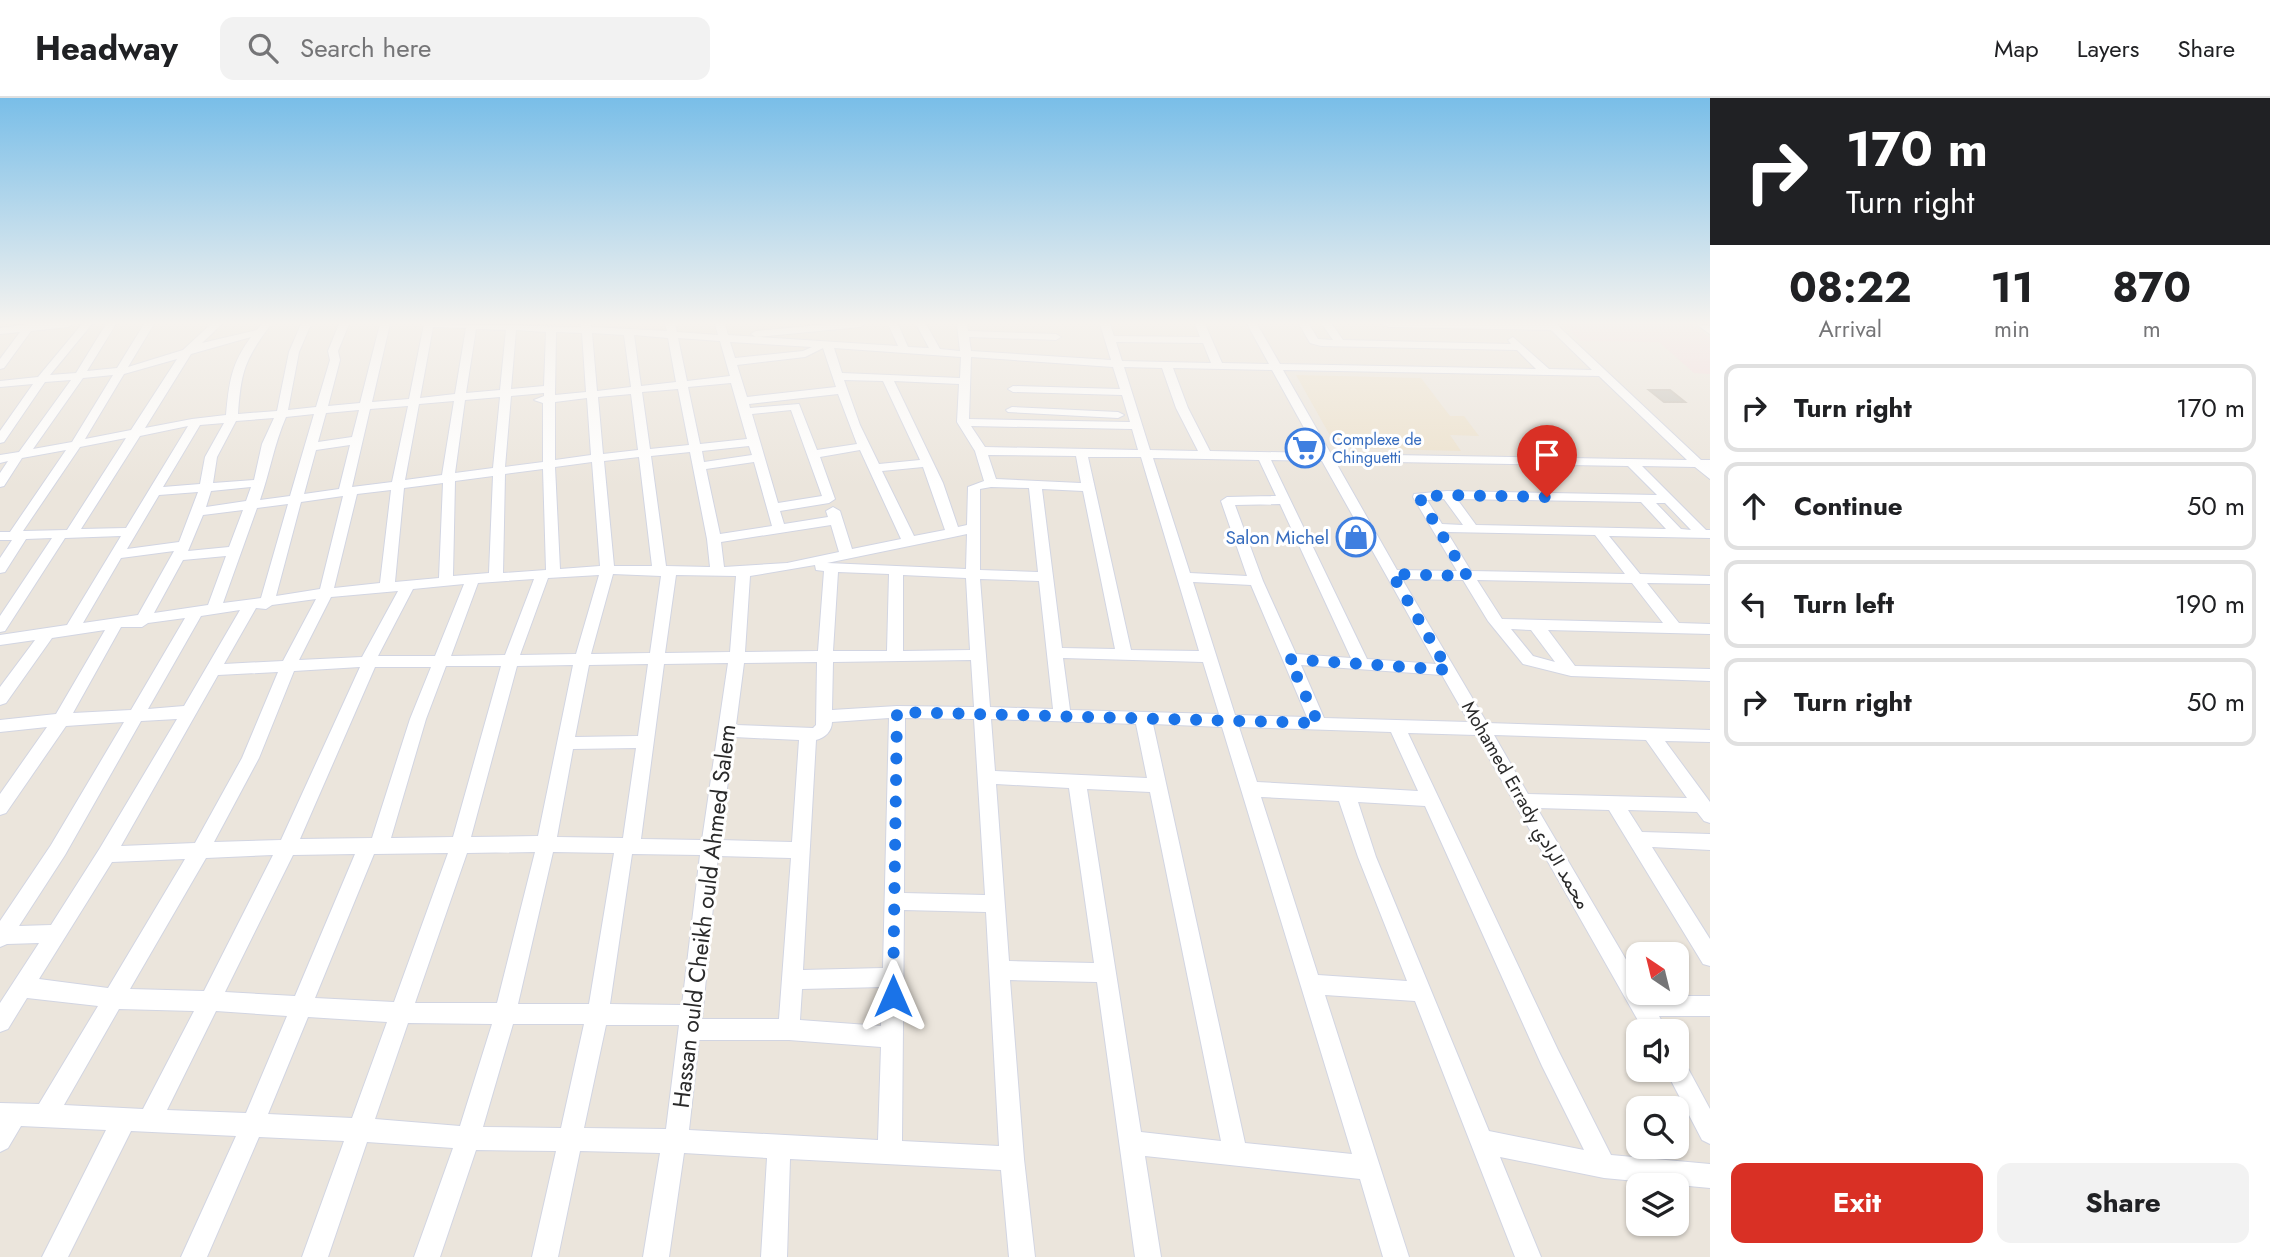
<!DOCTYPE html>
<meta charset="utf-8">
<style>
body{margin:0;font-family:Jost,Vazirmatn,sans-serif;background:#f2f2f2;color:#202124;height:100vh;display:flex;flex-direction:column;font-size:26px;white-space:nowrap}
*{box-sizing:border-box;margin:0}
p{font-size:23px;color:#757577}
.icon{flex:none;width:38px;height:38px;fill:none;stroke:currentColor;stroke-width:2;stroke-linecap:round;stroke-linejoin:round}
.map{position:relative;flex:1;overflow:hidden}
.sheet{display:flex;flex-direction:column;background:#fff;width:560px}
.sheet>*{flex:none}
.guide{background:#202124;color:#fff;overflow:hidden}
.needle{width:46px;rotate:325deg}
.tools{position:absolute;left:1626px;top:844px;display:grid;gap:14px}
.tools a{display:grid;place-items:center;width:63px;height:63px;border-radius:14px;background:#fff;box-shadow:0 2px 5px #0004;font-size:35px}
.pin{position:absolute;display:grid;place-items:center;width:60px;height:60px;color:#fff;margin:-72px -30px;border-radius:50% 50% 50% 0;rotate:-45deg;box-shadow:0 0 7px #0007}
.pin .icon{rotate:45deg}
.me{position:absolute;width:77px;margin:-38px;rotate:0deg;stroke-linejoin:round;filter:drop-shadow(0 0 5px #0008)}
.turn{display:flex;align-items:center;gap:24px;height:147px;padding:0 21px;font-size:32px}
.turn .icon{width:91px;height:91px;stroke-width:2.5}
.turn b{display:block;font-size:49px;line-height:60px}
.eta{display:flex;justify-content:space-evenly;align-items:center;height:119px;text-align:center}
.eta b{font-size:42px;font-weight:700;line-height:49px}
.primary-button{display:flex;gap:14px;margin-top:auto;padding:14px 21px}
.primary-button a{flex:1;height:80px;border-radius:14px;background:#d93025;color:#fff;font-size:28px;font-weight:700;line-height:80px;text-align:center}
.primary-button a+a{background:#f2f2f2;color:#202124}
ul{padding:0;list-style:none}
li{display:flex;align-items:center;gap:21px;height:88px;margin:0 14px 10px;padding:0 7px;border:4px solid #e0e0e0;border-radius:14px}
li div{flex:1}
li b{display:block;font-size:26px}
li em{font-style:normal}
header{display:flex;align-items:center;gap:42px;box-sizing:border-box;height:98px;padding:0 35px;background:#fff;border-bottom:2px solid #e0e0e0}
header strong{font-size:33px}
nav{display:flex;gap:38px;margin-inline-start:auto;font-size:24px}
.search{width:490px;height:63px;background:#f2f2f2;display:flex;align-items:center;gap:18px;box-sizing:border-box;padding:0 24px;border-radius:14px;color:#757577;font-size:26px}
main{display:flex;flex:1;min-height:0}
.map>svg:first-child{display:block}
.education{fill:#ece1cc}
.medical{fill:#f2dadb}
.building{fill:#c7c3bb;stroke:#c7c0b6;stroke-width:2}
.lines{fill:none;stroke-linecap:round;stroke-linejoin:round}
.minor-casing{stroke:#d2d5e2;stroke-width:2}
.minor{fill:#fff;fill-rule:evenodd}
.route{stroke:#1a73e8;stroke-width:12;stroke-dasharray:0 21.6}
.labels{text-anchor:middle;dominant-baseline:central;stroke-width:6;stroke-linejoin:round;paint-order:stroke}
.far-shop-label{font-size:16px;fill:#366cbe;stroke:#fff;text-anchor:start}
.shop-label{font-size:19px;fill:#366cbe;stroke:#fff;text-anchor:end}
.street-label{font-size:19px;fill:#2a2a2a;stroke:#fff}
.near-street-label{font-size:23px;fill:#2a2a2a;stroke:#fff}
</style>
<header>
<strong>Headway</strong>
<div class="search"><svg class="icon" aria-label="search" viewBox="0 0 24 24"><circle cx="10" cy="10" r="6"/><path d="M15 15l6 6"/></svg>Search here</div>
<nav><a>Map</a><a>Layers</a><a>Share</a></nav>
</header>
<main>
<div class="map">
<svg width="1710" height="1159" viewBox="0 0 1710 1159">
<rect width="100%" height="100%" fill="#ebe5dc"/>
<polygon class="education" points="1296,277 1421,280 1450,318 1464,318 1479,338 1450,337 1461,353 1337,350"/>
<polygon class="medical" points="1563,226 1693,226 1710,240 1710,276 1694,275 1659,244 1581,243"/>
<polygon class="building" points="1649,292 1670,292 1685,304 1664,304"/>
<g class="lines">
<defs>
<g id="minor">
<polygon points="29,226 73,226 68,229 31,233 4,270 0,271 0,261 20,234 0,236 0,230"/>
<path d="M82,226H92L50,277L76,275L106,226H116L87,273L117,270L144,226H154L128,269L183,252L211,226H222L202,245L257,232L261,226H271C245,262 241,272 238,316L277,313L289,254L301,226H311L299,254L288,312L316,309L330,262L328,253L339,226H349L338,253L340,262L328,308L360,305L380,226H390L372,304L409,301L424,226L581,229V226H591V229L667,233L665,226H675L677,234L718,237L715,226H725L728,237L898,248L888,226H898L908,249L929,250L916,226H926L940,251L960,253L957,226H967L968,233L1056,236L1061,239L1056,242L969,239L971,253L1111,262L1100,226H1110L1114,238L1200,239L1195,226H1205L1222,265L1269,266L1247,226H1257L1280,266L1536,271L1517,252L1321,248L1310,245L1299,226H1309L1318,241L1333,242L1322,226H1332L1343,242L1511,246L1508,242L1513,239L1549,271L1592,272L1551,232L1388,229L1383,226H1556L1701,362H1710V381L1695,369L1642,368L1706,432H1710V440L1609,438L1640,476L1710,478V486L1647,485L1679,525L1710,526V536L1548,532L1575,568L1710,571V583L1571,578L1523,566L1488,523L1463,482L1402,481L1487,625L1710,632V644L1665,643L1710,704V725L1704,723L1697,714L1628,712L1642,734L1710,736V752L1652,749L1710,841V868L1703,866L1609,712L1537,710L1638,882V894H1645L1647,898H1710V918H1659L1667,933H1644L1476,637L1408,635L1558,952L1611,1057L1710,1066V1090L1604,1080L1500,1059L1541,1159H1515L1415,903L1325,897L1409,1159H1383L1360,1081L1145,1058L1161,1159H1135L1097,884L1010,882L1024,1061L1035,1159H1009L1001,1072L790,1061L787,1159H761L767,1060L684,1055L669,1159H643L660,1055L580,1053L558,1159H532L556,1053L476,1052L440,1159H414L453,1050L367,1044L328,1159H302L344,1043L259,1039L207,1159H181L236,1038L131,1033L68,1159H42L106,1032L21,1028L8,1050L0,1054V1005L39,1006L98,908L27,900L8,931L0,934V905L39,845L7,846L0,849V823L51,747L124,624L66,628L6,715L0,717V696L47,629L0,634V622L56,616L105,532L52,540L6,605L0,607V589L35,542L0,547V537L67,527L121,438L65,440L5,533L0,534V518L52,440L26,441L5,474L0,475V460L12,442H0V434H10L66,352L22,360L4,388L0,389V375L8,363L0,365V357L19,354L71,282L45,284L4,344L0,345V333L33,286L0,289V283L38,279ZM433,229L466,230L455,296L420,300ZM476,231L506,232L500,292L466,295ZM516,232L546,234L544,288L511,291ZM556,234L582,235L586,294L555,297ZM592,235L624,237L631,289L597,293ZM634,237L668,240L676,284L641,288ZM251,239C231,266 229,285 226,317L192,321L145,330L191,256ZM678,240L720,243L730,278L687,283ZM730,244L812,249L803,253L735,260ZM1116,244L1203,245L1211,265L1122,263ZM823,250L836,289L747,299L737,267L805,259ZM834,250L961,259L960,280L842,275ZM971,259L1113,269L1120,291L1013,288L1008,291L1013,294L1122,297L1130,324L969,321ZM177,261L131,332L85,341L124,276ZM1124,269L1162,270L1176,310L1198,353L1150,352ZM1173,270L1272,272L1318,355L1210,353L1188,310ZM1283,272L1599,278L1687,362L1331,356ZM113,277L72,344L33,351L83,280ZM844,282L883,283L920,362L879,366L860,327ZM894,283L959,286L957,324L975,353L984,383L968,389L967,427L958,429L943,385ZM731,285L747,341L700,346L688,289ZM678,291L689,347L650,351L642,294ZM544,295V298L534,302L543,305V364L505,369L511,298ZM631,296L638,352L603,356L598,299ZM838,296L857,346L817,352L799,306L750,310L749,306ZM500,299L493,370L455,375L465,302ZM587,300L591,357L555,362V304ZM454,303L442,377L405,382L419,306ZM408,308L392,384L352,389L370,311ZM359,312L352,339L318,344L326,315ZM791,312L822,398L778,405L752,316ZM314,316L290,398L260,402C270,374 274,346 286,319ZM274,320L262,346L254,382L213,385L217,359L236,323ZM224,325L205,359L200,386L163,389L200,327ZM188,328L126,430L81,431L140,338ZM971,328L1132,331L1138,352L985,349ZM126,340L67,432L23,433L80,349ZM350,347L339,391L304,396L316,352ZM749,348L752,357L704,364L702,353ZM860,352L901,441L852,451L840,413L833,409L826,413L828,419L784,426L780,413L829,405L835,401L820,359ZM690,354L707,441L710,469L666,468L651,358ZM988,357L1076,358L1081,385L996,381ZM639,359L652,468H614L604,363ZM1088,359H1141L1199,553L1131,552ZM1153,360L1259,362L1276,398L1227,399L1221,403L1247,478L1190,475ZM1271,362L1322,363L1436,566L1367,561ZM1335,363L1628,368L1657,397L1447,393L1414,396L1413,399L1457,473L1397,472ZM592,364L600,468L560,471L555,369ZM754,364L772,428L720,436L706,371ZM923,369L945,432L914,438L882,373ZM543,371L546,472L503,475L505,376ZM493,378L489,475L453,478L455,383ZM443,385L439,480L395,484L404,390ZM251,389L246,403L206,409L211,393ZM991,389L1029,390L1038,474L980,472V391ZM1042,391L1083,393L1115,551L1062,550ZM391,392L380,485L334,490L357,396ZM198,394L179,444L127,451L159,397ZM343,398L320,491L276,498L301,404ZM1444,401L1463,427L1442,426L1427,402ZM1457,401L1641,404L1666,431L1476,427ZM1656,405H1665L1691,432L1681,431ZM288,406L261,500L223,505L257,410ZM1280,406L1351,560L1296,556L1263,483L1235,407ZM243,412L229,449L188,453L203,417ZM831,427L839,454L787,465L724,469L721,444ZM1447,434L1595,437L1625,476L1471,473ZM967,436L966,471L827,465L953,439ZM174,453L138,517L83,525L121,460ZM226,458L208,507L154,515L183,462ZM815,467L816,472L824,473L818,553L745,554L750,478ZM838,474L889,476L887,553H833ZM613,476L661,478L650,555L591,556ZM599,477L576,556L520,557L548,480ZM676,477L736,478L730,554L665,555ZM903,477L966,480L970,552L903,553ZM534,481L505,557L451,558L478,485ZM980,481L1039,483L1053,611L990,609ZM1477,482L1632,485L1663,525L1502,521ZM1193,484L1251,487L1307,619L1235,617ZM464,486L435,558H378L413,491ZM398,493L362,559L299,562L331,499ZM316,501L283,563L224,566L256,510L266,511L272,507ZM240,512L184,608L148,611L201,518ZM185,520L131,612L73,615L121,529H142L148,525ZM1511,531L1531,532L1555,564L1533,558ZM1063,560L1203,564L1219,616L1070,612ZM971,562L974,609L897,608L832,612L833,564ZM817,564L816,627L813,630L736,627L744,565ZM728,565L702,742L641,741L664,566ZM648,566L638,638L575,639L589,567ZM573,567L538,738L471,739L517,568ZM1301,567L1442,577L1469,624L1324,620ZM446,568H501L453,739L391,740L426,621ZM360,569L281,742L214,744L259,660L294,573ZM375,569H431L410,621L372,740L300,741ZM278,574L242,660L195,745L121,748L218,577ZM889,620L883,870L803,872L816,642C825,640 832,633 832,624ZM905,620L974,621L985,797L904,795ZM177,621L100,750L51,827L19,828L65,757L141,623ZM991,621L1136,626L1147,680L995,673ZM1153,626L1222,629L1352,1056L1245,1045ZM1239,629L1391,634L1418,693L1257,684ZM1494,637L1646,642L1687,700L1528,696ZM734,639L799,642L792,744L720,742ZM636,650L623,740L557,739L573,651ZM996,686L1069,690L1094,865L1009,863ZM1087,691L1150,694L1221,1043L1141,1034ZM1261,699L1339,703L1358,759L1407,883L1318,877ZM1358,704L1425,708L1542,968L1584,1052L1489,1033L1376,759ZM535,754L497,905H415L467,755ZM553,754L614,755L589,906H518ZM448,755L394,904L315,900L374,756ZM355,756L295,898L225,894L293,757ZM632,756L700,757L682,907L610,906ZM273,757L204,893L130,891L206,760ZM718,758L791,760L779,921H702ZM185,761L108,890L39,881L112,764ZM904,812L986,814L999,1048L902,1043ZM882,889L881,928L800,922L802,891ZM119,911L194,913L143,1011L64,1007ZM216,913L287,918L246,1015L167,1012ZM308,919L387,924L352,1020L268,1016ZM408,925L492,926L460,1028L375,1021ZM513,926H584L561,1030L483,1029ZM606,927H679L666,1031L584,1030ZM699,942H789L881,949L878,1042L689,1032Z"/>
<polygon points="829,226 865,226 860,229 756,239 751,236 756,233"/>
<polygon points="1696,226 1710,228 1710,236"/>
<polygon points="1012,309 1118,314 1124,317 1118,320 1008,314 1006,312"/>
<polygon points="1676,960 1684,963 1710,1011 1710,1046 1702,1042 1665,971 1676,971"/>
</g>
</defs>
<use href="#minor" class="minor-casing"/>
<use href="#minor" class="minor"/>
</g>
<linearGradient id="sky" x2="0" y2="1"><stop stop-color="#79bee8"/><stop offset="0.58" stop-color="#f6f3ef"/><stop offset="1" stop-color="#f6f3ef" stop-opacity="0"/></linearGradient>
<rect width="1710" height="388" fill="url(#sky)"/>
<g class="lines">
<polyline class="route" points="893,898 897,614 1318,625 1289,561 1448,572 1392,476 1467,478 1419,399 1447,397 1547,399"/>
</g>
<defs>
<symbol id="supermarket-ring" viewBox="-11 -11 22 22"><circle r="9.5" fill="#fff" stroke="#3f7fe0" stroke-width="1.5"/><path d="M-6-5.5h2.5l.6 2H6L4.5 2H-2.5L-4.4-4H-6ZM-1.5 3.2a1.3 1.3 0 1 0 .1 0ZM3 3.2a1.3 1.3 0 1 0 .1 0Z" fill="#3f7fe0"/></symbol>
<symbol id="shop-ring" viewBox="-11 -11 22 22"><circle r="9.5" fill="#fff" stroke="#3f7fe0" stroke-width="1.5"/><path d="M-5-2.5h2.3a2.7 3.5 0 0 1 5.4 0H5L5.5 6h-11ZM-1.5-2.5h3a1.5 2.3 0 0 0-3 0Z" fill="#3f7fe0"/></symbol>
</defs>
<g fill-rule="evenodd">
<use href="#supermarket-ring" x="1283" y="328" width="44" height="44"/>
<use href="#shop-ring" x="1334" y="417" width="44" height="44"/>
</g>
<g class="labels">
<g class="far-shop-label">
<text x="1332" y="341">Complexe de<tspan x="1332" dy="18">Chinguetti</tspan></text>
</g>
<g class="shop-label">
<text x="1329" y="439">Salon Michel</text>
</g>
<g class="street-label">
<text transform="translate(1526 707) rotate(60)">Mohamed Errady محمد الرادي</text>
</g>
<g class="near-street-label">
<text transform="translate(704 818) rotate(-83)">Hassan ould Cheikh ould Ahmed Salem</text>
</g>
</g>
</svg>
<div class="tools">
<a><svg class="needle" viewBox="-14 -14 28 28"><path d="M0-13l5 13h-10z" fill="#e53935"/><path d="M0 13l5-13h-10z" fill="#757577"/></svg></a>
<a><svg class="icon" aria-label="sound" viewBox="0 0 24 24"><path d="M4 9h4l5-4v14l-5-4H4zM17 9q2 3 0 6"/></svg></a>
<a><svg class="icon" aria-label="search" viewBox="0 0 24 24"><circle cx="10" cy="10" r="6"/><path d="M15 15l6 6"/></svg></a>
<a><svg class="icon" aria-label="layers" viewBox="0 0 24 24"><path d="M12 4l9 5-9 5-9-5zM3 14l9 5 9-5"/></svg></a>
</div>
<div class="pin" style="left:1547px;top:399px;background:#d93025"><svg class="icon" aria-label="arrive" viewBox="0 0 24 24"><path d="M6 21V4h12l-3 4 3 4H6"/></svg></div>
<svg class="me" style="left:893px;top:898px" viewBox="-20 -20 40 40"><path d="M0-17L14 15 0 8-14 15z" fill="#1a73e8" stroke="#fff" stroke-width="4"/></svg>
</div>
<section class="sheet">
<div class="guide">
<div class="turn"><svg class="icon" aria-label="right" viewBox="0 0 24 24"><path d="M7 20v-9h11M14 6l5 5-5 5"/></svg><div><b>170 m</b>Turn right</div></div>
</div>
<div class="eta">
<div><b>08:22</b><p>Arrival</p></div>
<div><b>11</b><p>min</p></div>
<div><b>870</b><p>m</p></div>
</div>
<ul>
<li><svg class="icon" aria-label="right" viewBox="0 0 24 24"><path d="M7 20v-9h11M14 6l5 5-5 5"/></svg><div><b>Turn right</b></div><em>170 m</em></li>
<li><svg class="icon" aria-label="ahead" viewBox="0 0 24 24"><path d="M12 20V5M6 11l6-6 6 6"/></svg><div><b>Continue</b></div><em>50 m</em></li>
<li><svg class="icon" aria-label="left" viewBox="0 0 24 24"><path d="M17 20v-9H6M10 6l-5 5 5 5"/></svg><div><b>Turn left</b></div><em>190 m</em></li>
<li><svg class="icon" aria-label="right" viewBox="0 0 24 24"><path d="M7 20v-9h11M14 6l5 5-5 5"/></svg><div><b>Turn right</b></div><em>50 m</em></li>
</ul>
<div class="primary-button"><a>Exit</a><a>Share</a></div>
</section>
</main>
